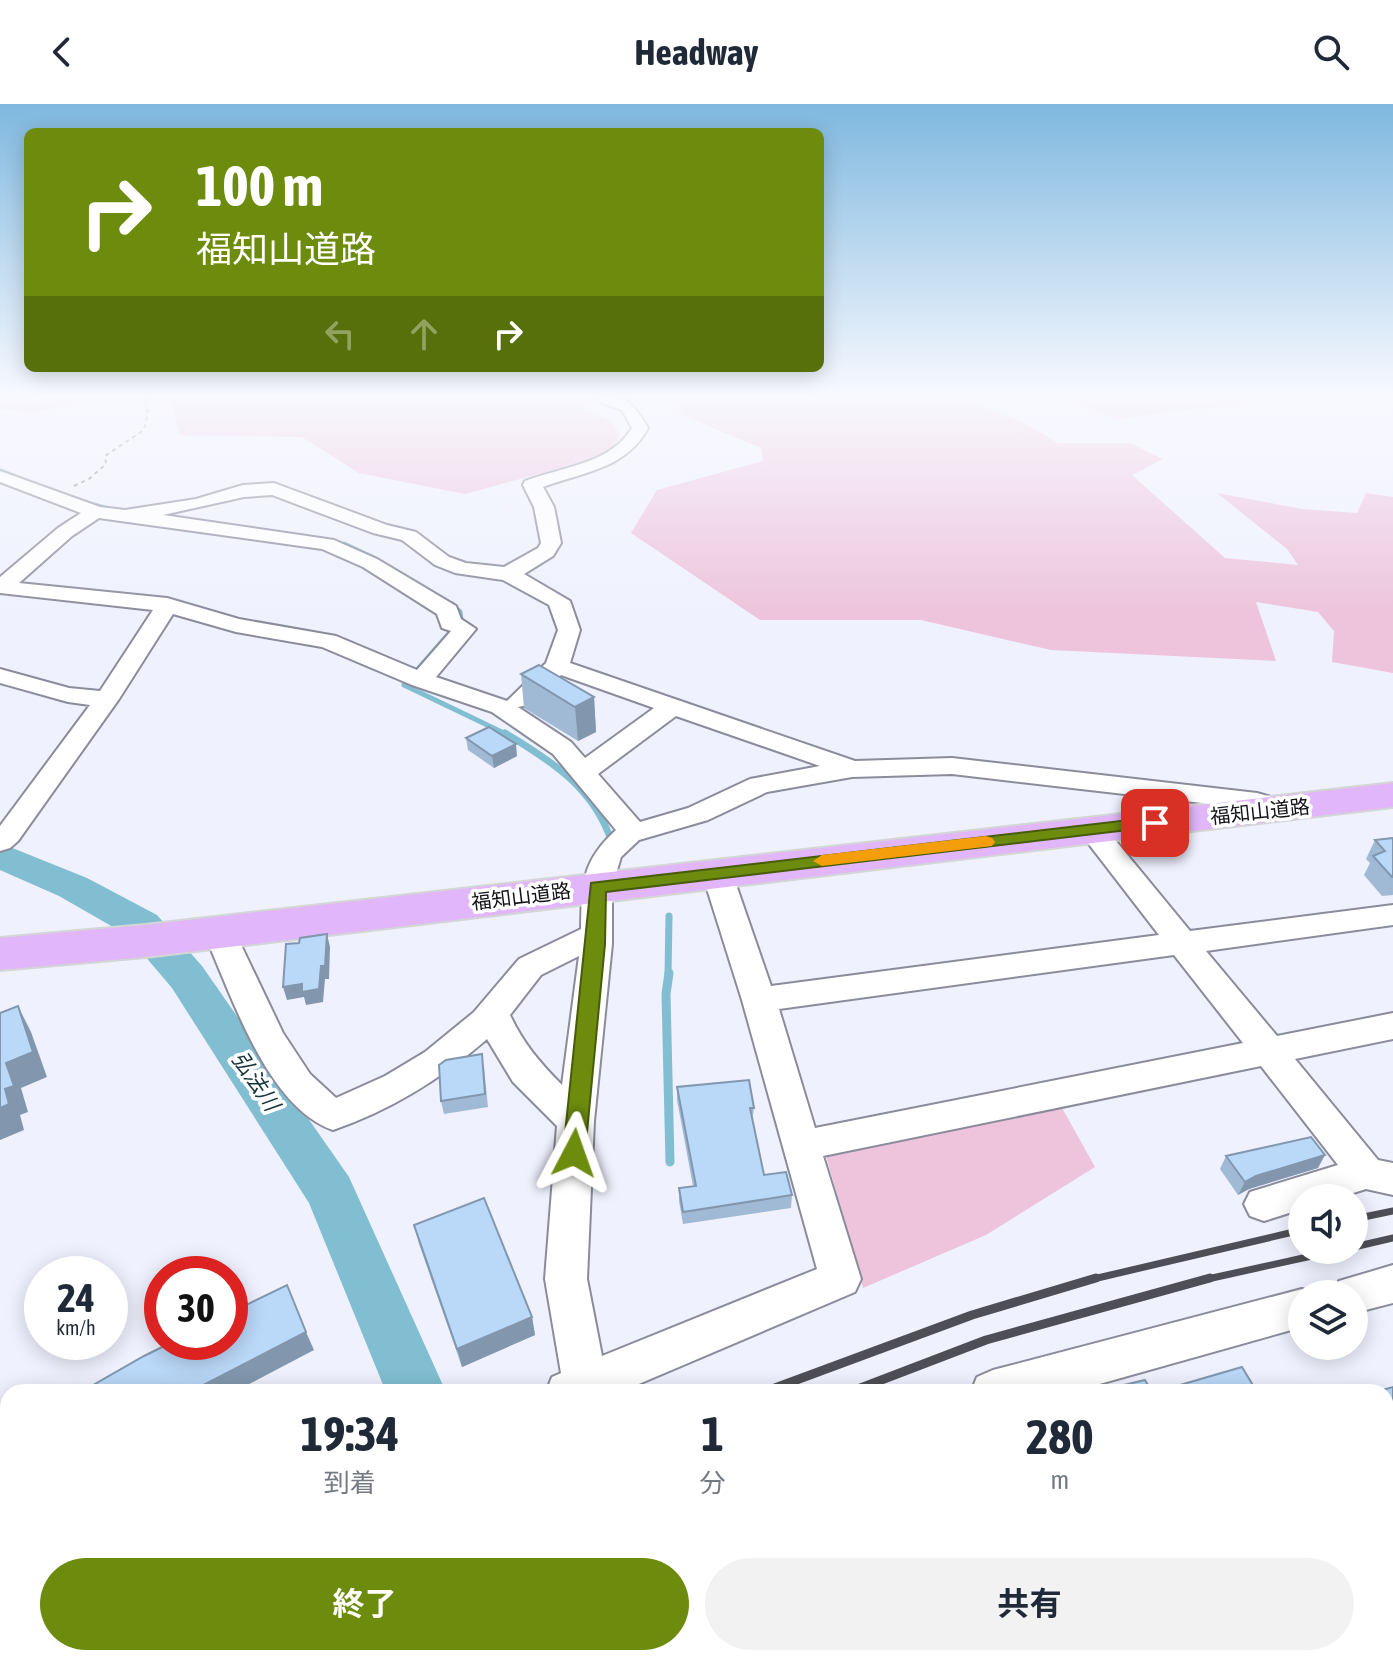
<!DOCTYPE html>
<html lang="ja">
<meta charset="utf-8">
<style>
body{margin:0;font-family:"Asap Condensed","Noto Sans JP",sans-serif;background:#f2f2f3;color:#1f2937;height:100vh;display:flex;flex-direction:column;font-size:30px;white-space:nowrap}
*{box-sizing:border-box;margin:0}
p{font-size:26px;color:#747a83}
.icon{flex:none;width:44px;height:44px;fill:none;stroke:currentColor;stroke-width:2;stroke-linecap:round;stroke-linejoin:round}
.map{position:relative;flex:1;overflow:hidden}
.details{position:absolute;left:0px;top:1280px;width:1394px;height:282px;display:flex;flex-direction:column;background:#fff;border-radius:24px 24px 0 0;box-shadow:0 4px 20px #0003}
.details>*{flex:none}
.banner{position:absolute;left:24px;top:24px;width:800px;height:244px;border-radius:12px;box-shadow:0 4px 20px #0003;background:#6d8c0e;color:#fff;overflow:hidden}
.tools{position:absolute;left:1288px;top:1080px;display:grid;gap:16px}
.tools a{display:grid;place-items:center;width:80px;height:80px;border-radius:50%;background:#fff;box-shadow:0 4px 20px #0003;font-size:40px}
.speed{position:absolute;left:24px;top:1152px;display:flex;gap:16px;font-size:40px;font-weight:700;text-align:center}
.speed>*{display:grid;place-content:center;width:104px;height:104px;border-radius:50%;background:#fff;box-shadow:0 4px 20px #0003;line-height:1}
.speed small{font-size:20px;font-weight:400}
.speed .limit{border:12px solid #d22;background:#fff;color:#111}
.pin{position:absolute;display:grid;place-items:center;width:68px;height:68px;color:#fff;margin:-34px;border-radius:16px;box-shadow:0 4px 12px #0006}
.me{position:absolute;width:88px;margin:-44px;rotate:4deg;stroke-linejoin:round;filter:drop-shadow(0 0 6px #0008)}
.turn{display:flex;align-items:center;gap:28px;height:168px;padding:0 40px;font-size:36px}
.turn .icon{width:104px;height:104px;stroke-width:2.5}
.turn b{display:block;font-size:56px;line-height:68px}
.lanes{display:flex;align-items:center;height:76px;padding:0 40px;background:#0003;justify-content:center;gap:40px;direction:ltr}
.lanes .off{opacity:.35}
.eta{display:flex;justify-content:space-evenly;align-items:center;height:136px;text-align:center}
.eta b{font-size:48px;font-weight:700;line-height:56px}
.primary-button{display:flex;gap:16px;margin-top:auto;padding:16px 40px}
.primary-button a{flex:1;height:92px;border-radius:48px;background:#6d8c0e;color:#fff;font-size:32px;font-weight:700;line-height:92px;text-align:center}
.primary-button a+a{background:#f2f2f3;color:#1f2937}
header{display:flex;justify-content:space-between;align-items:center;height:104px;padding:0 40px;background:#fff;font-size:36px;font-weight:700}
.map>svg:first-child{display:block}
.green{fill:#edc4db}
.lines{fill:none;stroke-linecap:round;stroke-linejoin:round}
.stream-far3{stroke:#81bed1;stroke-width:4}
.stream-far2{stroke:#81bed1;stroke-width:5}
.stream-far1{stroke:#81bed1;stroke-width:7}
.stream{stroke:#81bed1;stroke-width:9}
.river{fill:#81bed1;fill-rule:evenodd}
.minor-casing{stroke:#8b8c9b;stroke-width:4}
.highway-casing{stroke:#d4d5d5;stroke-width:4}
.path{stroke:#8e9099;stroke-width:2;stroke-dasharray:4 4;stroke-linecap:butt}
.minor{fill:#fff;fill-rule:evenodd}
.highway{fill:#e1b6fa;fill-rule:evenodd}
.rail-far1{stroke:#4e4f56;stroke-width:7}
.rail{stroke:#4e4f56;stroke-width:9}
.wall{fill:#a0bad5}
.shaded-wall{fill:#8297ae}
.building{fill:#bad8f8;stroke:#8297ae;stroke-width:2}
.route{fill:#6d8c0e;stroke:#475b09;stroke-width:2}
.slow{fill:#f59e0b}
.labels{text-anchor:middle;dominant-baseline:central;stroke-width:7;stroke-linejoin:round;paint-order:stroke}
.street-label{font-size:20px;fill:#121318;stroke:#fff}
.water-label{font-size:22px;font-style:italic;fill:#15343c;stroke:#fff}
</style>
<header><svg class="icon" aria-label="back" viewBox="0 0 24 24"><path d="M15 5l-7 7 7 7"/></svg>Headway<svg class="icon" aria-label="search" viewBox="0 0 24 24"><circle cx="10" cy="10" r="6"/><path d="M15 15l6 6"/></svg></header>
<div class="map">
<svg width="1393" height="1561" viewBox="0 0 1393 1561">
<rect width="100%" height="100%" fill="#eff1fe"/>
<g class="green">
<polygon points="0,292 101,292 99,296 31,309 0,305"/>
<polygon points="175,292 578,292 584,306 610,316 620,331 611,346 572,361 465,390 359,369 302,333 180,331 170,299"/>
<polygon points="666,292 957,292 1024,319 1058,339 1130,339 1163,355 1132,371 1225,454 1298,461 1287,445 1217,389 1302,405 1357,409 1366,389 1393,393 1393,569 1332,558 1334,527 1318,508 1256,498 1276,557 1051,546 921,516 760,516 631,429 657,386 763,357 761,344 682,311 673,293"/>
<polygon points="1059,292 1340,292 1167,308 1117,316"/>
<polygon points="1061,1002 1095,1063 986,1131 863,1184 826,1052"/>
</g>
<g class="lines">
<g class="stream-far3">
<polyline points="0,366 24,376"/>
<polyline points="84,398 115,406"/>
<polyline points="305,432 349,442"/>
</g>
<g class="stream-far2">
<polyline points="344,440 376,455"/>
<polyline points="452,500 460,508 461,516 404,581 508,631"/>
</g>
<g class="stream-far1">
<path d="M505,629C552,657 595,685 612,739"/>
<polyline points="668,871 669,812"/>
</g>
<polyline class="stream" points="669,869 666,890 670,1058"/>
<g class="river">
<polygon points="0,739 87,774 157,811 202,862 349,1073 446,1288 386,1288 309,1099 172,884 127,831 59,792 0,766"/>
<polygon points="509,1554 579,1554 582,1561 512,1561"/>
</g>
<defs>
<g id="minor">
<path d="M598,292C627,292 634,300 648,324C626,365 583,368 543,383L554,403L561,439L553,452L524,470L570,497L580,526L570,559L855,657L952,654L1257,689L1292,699L1296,705L1292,711L1282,713L1254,705L952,670L852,673L767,688L708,716L639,736L621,753L612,783V840L594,1017L587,1175L602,1252L817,1165L742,896L702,769L707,762L717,759L727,762L732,769L771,882L1159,831L1078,726L1082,720L1092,717L1102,720L1190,827L1393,801V821L1206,847L1277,932L1393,909V935L1295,955L1378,1056L1393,1059V1091L1366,1085L1337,1094H1302V1105L1264,1117L1250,1112L1244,1100L1250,1088L1338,1061L1261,962L823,1052L861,1175L855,1188L620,1288H546L552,1273L561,1269L545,1175L557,1022L513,978L487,935C441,975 391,1006 333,1026C269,1004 234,898 209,841L218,818L229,815L240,818L245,826L241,841L283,929L310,970L336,994L385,972L425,948L474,908L519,855L581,825C582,780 581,758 616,726L553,650L492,608L412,581L322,543L236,528L173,510L119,595L18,737L10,744L0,747V722L90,601L68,598L0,579V565L69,584L100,587L153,506L0,489V473L58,424L81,409L0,378V367L100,403L125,406L196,395L243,381L274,379L387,421L416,428L449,453L466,459L504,463L538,444L541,439L534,403L523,381L525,377C561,363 611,360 632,324L622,306L602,299ZM272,391L373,429L402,436L435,461L455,469L503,476L549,501L558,526L546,559L507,597L436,573L476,525L461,515L456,502L377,455L334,436L163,411L244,393ZM99,414L322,445L363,463L437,510L442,524L451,527L417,566L336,532L239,515L167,494L19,479L72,432ZM561,571L654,604L585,654L571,638L518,603L528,601ZM676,612L820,662L750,675L688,704L640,718L598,670ZM1174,851L1243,939L815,1024L779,905ZM579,852L562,981C540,959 523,939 510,911L541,871Z"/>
<polygon points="1393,1161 1393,1199 1354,1209 1354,1190 1333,1190 1339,1177"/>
<polygon points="1302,1185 1316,1190 1302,1190 1302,1223 1071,1288 971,1288 977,1273 993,1266"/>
<polygon points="1393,1423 1393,1473 1386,1476 1386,1426"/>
<polygon points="0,1516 8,1519 8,1554 31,1554 34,1561 0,1561"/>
<polygon points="61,1554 121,1554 118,1561 58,1561"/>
<polygon points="416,1554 507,1554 510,1561 413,1561"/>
<polygon points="739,1554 794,1554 797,1561 742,1561"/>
<polygon points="1021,1554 1092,1554 1089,1561 1018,1561"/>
</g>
<polygon id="highway" points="1393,679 1393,703 145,853 0,866 0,834 145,821"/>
</defs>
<use href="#minor" class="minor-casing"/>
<use href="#highway" class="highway-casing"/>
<polyline class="path" points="74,382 89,375 106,360 105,352 144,326 148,309 145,298 151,292"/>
<use href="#minor" class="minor"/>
<use href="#highway" class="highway"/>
<g class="rail-far1">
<polyline points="1354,1115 1393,1107"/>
<polyline points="1354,1143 1393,1134"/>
<polyline points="1089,1176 1302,1126"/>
<polyline points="1203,1176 1339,1146"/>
</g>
<g class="rail">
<polyline points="764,1288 972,1211 1096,1174"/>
<polyline points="850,1288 986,1236 1210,1174"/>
<polyline points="237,1561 248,1554"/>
<polyline points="314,1561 326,1554"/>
</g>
</g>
<g class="wall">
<polygon points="521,570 594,593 596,628 578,637 524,604"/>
<polygon points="466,634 517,652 494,664 468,646"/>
<polygon points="1393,734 1393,791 1382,792 1364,771 1370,759 1366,755 1375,736"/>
<polygon points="484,963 488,1003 444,1010 441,997"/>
<polygon points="677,983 754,1004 752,1017 764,1071 792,1091 791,1104 683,1120 679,1097 679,1084 693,1082 677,996"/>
<polygon points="1226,1052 1318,1064 1249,1085 1238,1091 1220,1065"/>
<polygon points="414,1121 532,1213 535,1231 462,1263 419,1140"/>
<polygon points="1393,1283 1393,1421 1389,1422 1386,1418 1386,1288"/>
</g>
<g class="shaded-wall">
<polygon points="594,593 596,628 578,637 575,603"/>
<polygon points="516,640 517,652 494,664 492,652"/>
<polygon points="327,830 330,843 329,875 325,875 323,898 306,901 304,893 287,896 283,883 321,862"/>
<polygon points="18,902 31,928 47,973 21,984 28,1008 20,1011 24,1026 0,1036 0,1004 5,985 6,959"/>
<polygon points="1325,1051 1318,1064 1249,1085 1238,1091 1245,1078 1256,1072"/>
<polygon points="532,1213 535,1231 462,1263 457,1245"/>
<polygon points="306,1228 314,1246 234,1288 190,1288"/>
<polygon points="1393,1407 1393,1409 1386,1417 1386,1409"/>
<polygon points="679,1554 690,1554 683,1561 672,1561"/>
</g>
<g class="building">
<polygon points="539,561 594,593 575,603 521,570"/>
<polygon points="489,623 516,640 492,652 466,634"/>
<polygon points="1393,734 1393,773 1392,773 1373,752 1385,747 1375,736"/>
<polygon points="327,830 325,862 321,862 319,885 302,888 302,880 283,883 286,840 299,839 300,834"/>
<polygon points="18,902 33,948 6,959 14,982 5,985 9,1000 0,1004 0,909"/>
<polygon points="482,950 485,990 441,997 439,961 446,956"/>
<polygon points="749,976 754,1004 750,1004 764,1071 786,1068 792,1091 683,1108 679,1084 696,1082 677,983"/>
<polygon points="1311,1033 1325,1051 1256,1072 1245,1078 1226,1052"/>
<polygon points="484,1094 532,1213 457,1245 414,1121"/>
<polygon points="287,1181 306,1228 190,1288 81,1288 144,1252 172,1238 230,1238 230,1209"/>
<polygon points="1242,1263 1257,1288 1156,1288"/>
<polygon points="1145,1276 1152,1288 1121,1288 1122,1288 1120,1282"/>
<polygon points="1393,1283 1393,1407 1386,1409 1386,1288 1375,1288"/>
<polygon points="617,1554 679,1554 672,1561 620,1561"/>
<polygon points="723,1554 727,1554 732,1561 715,1561"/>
<polygon points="1246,1554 1250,1554 1253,1561 1225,1561"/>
<polygon points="1147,1555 1149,1561 1128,1561"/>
</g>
<linearGradient id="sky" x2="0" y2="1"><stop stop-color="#7fb8df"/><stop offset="0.57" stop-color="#f8f9ff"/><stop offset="1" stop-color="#f8f9ff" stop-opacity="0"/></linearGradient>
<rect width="1393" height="510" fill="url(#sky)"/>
<polygon class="route" points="1155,713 1164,719 1161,722 606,788 605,840 585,1049 582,1055 574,1058 566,1055 563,1049 591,779"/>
<polygon class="slow" points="986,732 992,734 995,738 992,742 822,762 813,757 822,751"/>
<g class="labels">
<g class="street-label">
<text transform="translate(1260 707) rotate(-6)">福知山道路</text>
<text transform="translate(521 792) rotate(-7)">福知山道路</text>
</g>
<g class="water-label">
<text transform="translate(256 977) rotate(56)">弘法川</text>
</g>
</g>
</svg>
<div class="tools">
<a><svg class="icon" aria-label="sound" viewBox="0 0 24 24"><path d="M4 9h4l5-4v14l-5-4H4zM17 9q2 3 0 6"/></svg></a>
<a><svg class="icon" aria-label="layers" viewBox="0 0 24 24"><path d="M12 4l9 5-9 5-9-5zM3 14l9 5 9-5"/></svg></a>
</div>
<div class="speed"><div>24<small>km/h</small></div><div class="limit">30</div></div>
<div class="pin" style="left:1155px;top:719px;background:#d93025"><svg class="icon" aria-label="arrive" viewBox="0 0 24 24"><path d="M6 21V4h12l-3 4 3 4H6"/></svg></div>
<svg class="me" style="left:574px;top:1049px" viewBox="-20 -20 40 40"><path d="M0-17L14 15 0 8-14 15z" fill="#6d8c0e" stroke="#fff" stroke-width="4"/></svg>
<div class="banner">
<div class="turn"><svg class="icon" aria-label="right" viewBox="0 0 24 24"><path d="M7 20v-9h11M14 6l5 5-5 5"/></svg><div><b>100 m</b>福知山道路</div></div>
<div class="lanes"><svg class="icon off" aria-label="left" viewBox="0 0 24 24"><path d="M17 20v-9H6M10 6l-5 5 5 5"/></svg><svg class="icon off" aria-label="ahead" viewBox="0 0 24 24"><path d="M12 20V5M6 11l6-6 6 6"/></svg><svg class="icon" aria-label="right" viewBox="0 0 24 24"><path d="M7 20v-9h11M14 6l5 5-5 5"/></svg></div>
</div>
<section class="details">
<div class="eta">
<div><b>19:34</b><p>到着</p></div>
<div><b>1</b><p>分</p></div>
<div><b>280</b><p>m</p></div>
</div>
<div class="primary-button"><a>終了</a><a>共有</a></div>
</section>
</div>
